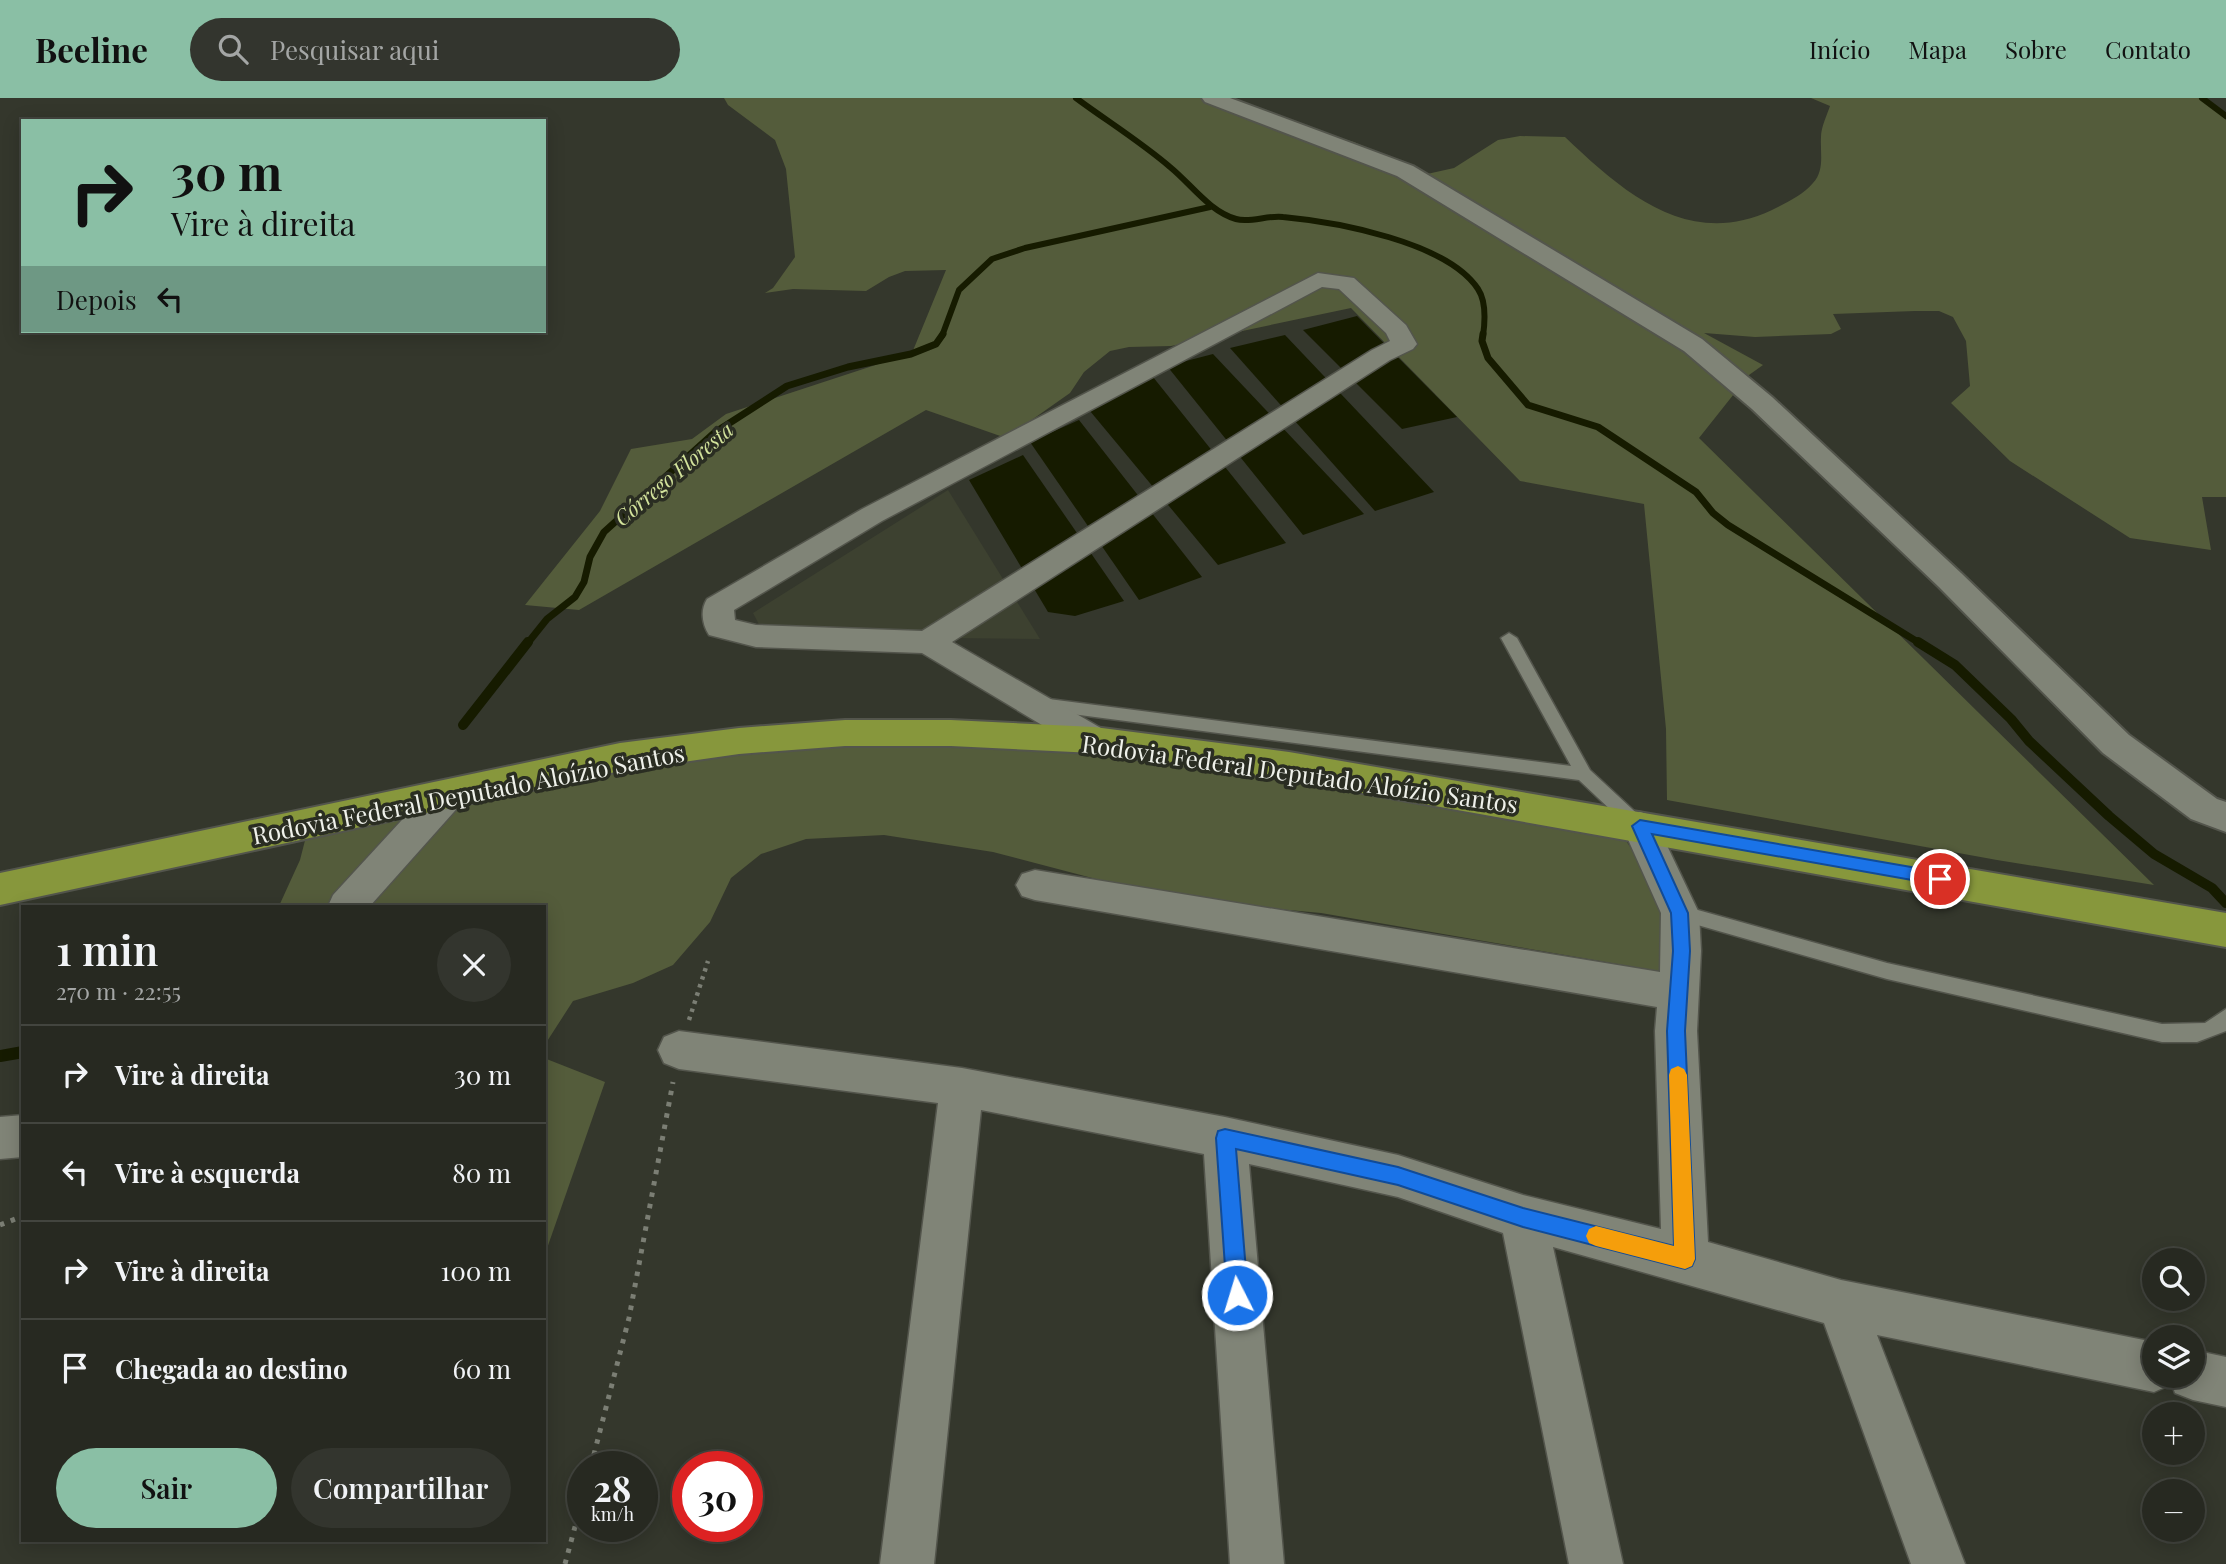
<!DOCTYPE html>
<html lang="pt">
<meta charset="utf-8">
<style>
body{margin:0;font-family:"Playfair Display",serif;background:#33352e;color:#f1f3f6;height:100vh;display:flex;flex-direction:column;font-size:26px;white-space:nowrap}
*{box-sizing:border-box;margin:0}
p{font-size:23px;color:#a4a6a5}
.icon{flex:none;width:38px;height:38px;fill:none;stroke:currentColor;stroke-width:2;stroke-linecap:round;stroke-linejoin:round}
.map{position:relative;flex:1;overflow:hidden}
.sheet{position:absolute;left:21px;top:807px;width:525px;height:637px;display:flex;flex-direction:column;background:#272921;border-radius:0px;box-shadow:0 4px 18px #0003,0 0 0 2px #43453f}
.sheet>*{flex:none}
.top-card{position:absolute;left:21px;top:21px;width:525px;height:214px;border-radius:0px;box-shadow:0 4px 18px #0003,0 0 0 2px #43453f;background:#8abfa5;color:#111;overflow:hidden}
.controls{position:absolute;left:2142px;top:1150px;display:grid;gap:14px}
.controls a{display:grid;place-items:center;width:63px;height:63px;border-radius:50%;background:#272921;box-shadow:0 4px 18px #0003,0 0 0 2px #43453f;font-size:35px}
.speed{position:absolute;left:567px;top:1353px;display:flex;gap:14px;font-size:35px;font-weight:700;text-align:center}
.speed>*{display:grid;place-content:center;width:91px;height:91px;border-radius:50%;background:#272921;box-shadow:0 4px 18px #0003,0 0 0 2px #43453f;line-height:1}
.speed small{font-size:18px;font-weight:400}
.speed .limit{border:10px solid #d22;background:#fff;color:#111}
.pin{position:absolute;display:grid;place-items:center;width:60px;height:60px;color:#fff;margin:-30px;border:4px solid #fff;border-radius:50%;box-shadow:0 2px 7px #0007}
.me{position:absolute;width:77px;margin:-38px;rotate:355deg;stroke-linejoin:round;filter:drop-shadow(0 0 5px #0008)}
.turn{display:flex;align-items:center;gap:24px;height:147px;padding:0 35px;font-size:32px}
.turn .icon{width:91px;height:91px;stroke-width:2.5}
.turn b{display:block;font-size:49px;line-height:60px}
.then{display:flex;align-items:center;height:66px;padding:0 35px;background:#0003;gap:14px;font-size:26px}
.round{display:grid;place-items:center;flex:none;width:74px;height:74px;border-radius:37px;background:#33352e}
.summary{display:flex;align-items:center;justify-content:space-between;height:119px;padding:0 35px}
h1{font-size:42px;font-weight:600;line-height:52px}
.primary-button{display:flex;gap:14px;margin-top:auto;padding:14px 35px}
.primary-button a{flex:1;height:80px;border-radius:42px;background:#8abfa5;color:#111;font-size:28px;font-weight:600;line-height:80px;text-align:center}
.primary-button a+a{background:#33352e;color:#f1f3f6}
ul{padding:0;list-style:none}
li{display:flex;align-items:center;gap:21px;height:98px;padding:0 35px;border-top:2px solid #43453f}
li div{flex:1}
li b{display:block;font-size:26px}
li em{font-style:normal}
header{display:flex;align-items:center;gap:42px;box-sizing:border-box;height:98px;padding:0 35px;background:#8abfa5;color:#111}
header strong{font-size:33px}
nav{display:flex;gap:38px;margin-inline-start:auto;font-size:24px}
.search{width:490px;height:63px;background:#33352e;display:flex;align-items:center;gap:18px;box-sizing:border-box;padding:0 24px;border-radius:38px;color:#a4a6a5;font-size:26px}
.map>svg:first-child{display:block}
.built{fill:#3d4130}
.green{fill:#545c3b}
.water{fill:#161b00}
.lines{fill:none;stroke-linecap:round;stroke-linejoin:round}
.stream-far3{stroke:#161b00;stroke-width:6}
.stream-far2{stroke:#161b00;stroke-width:7}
.stream-far1{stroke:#161b00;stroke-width:10}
.stream{stroke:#161b00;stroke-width:12}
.service-casing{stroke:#53554c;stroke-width:3}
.minor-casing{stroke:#53554c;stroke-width:3}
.tertiary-casing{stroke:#53554c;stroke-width:4}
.trunk-casing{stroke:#53554c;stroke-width:4}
.path-far1{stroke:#7b7e74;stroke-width:4.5;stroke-dasharray:3.5 5;stroke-linecap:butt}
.path{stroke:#7b7e74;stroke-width:5;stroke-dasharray:4.5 7;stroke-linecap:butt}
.service{fill:#808477;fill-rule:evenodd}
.minor{fill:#808477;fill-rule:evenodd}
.tertiary{fill:#808477;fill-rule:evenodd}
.trunk{fill:#87973c;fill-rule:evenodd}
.route{fill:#1a73e8;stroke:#114b97;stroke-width:2}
.slow{fill:#f59e0b}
.labels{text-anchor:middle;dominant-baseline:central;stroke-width:7;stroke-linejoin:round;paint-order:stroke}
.far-water-label{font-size:21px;font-style:italic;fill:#d3e39c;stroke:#2a2d22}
.street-label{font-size:24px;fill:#eff1ea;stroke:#2a2d22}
</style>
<header>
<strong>Beeline</strong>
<div class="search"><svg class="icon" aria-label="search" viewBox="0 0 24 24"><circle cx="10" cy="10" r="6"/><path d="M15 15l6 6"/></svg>Pesquisar aqui</div>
<nav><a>Início</a><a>Mapa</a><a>Sobre</a><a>Contato</a></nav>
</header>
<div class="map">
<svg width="2226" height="1466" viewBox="0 0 2226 1466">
<rect width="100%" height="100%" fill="#34372c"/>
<polygon class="built" points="948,392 1040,541 765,538 753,515"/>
<g class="green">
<path d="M724,0H1214L1231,8L1354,44L1427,76L1454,70L1498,42L1520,38L1565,39C1623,94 1688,152 1772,112C1786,105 1803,97 1813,85C1825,72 1820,55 1821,39C1821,29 1827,17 1830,8L1811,0H2205L2226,22V399H2202L2211,452L2130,440L2010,363L1951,305L1970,288L1966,243L1953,219L1939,213H1915L1833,216L1841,231L1831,236L1755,239L1704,235L1763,267L1749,277L1699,340L2154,787L1997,762L1667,702L1666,631L1644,406L1520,383L1351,210L1171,248L1129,249L1110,253L1084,274L1070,295L1006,340L926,312L579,512L525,507L600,413L631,351L692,341L726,316L912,255L946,172L905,173L889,179L866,193L793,191L765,195L773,190L795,159L786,71L775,42L728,7Z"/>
<path d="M881,639L1178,662L1623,739C1644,767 1669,805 1670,842C1670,852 1666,864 1664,874L1321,815L1222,806L1115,786L993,754L884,737L806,741L761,756L731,780L710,824L673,867L633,885L573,903L544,948V808H279L300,762L311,719L451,688Z"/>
<polygon points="544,960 605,984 544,1159"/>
</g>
<g class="water">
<polygon points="1357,218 1457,319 1402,331 1303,232"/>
<polygon points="1285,237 1434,394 1375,413 1230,250"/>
<polygon points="1213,256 1364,416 1303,437 1167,268"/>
<polygon points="1149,274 1286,445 1218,467 1090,313 1122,281"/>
<polygon points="1079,322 1202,479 1139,502 1030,344"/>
<polygon points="1023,357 1124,503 1075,518 1048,514 969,382"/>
</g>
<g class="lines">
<g class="stream-far3">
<path d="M1076,0C1107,23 1141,44 1170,69C1192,87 1209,113 1236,121C1250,125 1268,117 1283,119C1337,124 1447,144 1478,191C1486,203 1485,224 1483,238"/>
<polyline points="2202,0 2226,18"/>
<polyline points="942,238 959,192 992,161 1025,150 1210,109"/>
</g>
<g class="stream-far2">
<polyline points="1483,236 1482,243 1488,260 1528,307 1598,329 1696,394 1713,415 1728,427 1921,546"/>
<polyline points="527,546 547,521 575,499 584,484 590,459 604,434 714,335 787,288 848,269 911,256 936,246 943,236"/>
</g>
<g class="stream-far1">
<polyline points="1918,544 1955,567 2011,621 2029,643 2109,718 2154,756 2212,790 2226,805"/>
<polyline points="463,627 528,544"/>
</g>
<polyline class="stream" points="0,958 23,954"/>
<defs>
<g id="service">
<polygon points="1509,535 1517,540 1590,672 1645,723 1648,728 1645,733 1633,733 1579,682 1041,612 1033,606 1041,600 1571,668 1501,540"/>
<polygon points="1680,807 1887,865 2162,926 2205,925 2226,911 2226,933 2197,944 2162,944 1887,881 1673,820 1671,815 1673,810"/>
</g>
<g id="minor">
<path d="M1318,175L1354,180L1406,227L1417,246L1413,251L1390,262L952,544L1106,633L1111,642L1106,651L1094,655L1082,651L922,555L756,549L709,537C702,526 700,512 707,501L862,411ZM1322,189L1339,191L1386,235L1390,243L1372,252L922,533L756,527L735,522L734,512L882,423Z"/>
<polygon points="448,682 461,686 466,696 461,706 370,808 328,808 333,797 435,686"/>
<polygon points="1640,714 1653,718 1699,815 1701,853 1697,933 1708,1144 1841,1182 2154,1244 2154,1278 2193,1278 2193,1252 2226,1259 2226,1309 2193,1302 2175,1295 2172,1286 2154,1294 1877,1237 1965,1466 1911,1466 1824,1225 1553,1149 1623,1466 1569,1466 1503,1135 1398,1099 1249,1066 1284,1466 1230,1466 1204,1056 981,1012 934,1466 880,1466 938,1005 679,971 664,965 658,952 664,939 679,933 962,970 1225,1019 1398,1057 1523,1097 1661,1131 1655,933 1657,909 1035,802 1022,798 1016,787 1022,776 1035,772 1660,874 1661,815 1622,728 1627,718"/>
<polygon points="23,1017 23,1059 0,1061 0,1019"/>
</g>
<polygon id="tertiary" points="1202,0 1230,0 1413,68 1702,241 1772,299 1961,475 2129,637 2217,701 2226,704 2226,734 2191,721 2103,655 1939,489 1752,311 1684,253 1397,78 1205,4"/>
<polygon id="trunk" points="845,622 951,622 1094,629 1289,654 2226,815 2226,849 1289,682 1094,655 951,648 845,648 739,656 620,673 0,807 0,775 620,645 739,630"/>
</defs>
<use href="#service" class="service-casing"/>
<use href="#minor" class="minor-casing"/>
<use href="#tertiary" class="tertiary-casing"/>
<use href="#trunk" class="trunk-casing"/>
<polyline class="path-far1" points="689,922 708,863"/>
<g class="path">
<polyline points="0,1127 23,1118"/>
<polyline points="591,1368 629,1220 673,984"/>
<polyline points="565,1466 583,1399"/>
</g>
<use href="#service" class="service"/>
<use href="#minor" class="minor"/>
<use href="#tertiary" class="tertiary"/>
<use href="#trunk" class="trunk"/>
</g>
<polygon class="route" points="1640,722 1940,774 1946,776 1948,781 1946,786 1940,787 1652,736 1688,815 1690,853 1685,933 1695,1161 1692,1168 1685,1171 1523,1129 1398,1087 1236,1051 1248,1197 1245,1204 1237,1207 1230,1204 1227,1197 1216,1040 1218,1033 1225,1031 1398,1069 1523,1110 1674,1148 1667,933 1673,853 1671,815 1632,728"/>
<polygon class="slow" points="1678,968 1684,971 1687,977 1695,1161 1692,1168 1685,1171 1596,1148 1589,1145 1586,1138 1589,1131 1596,1128 1674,1148 1669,977 1671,971"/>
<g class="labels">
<g class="far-water-label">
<text transform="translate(673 375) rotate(-40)">Córrego Floresta</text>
</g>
<g class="street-label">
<text transform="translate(1300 675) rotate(8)">Rodovia Federal Deputado Aloízio Santos</text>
<text transform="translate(468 695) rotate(-11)">Rodovia Federal Deputado Aloízio Santos</text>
</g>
</g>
</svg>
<div class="controls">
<a><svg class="icon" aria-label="search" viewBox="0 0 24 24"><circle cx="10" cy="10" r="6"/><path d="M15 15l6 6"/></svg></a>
<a><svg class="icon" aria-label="layers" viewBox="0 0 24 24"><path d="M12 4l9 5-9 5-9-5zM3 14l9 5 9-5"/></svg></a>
<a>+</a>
<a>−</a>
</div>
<div class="speed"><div>28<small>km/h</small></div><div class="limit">30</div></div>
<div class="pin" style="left:1940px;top:781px;background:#d93025"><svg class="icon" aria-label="arrive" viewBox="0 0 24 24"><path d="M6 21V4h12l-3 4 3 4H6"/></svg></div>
<svg class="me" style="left:1237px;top:1197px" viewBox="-20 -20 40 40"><circle r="17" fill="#1a73e8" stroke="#fff" stroke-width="3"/><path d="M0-11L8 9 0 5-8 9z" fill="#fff"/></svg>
<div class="top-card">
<div class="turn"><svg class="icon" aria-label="right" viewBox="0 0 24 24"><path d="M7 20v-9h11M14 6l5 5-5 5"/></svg><div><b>30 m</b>Vire à direita</div></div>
<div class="then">Depois<svg class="icon" aria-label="left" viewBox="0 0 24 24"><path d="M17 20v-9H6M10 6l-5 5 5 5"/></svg></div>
</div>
<section class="sheet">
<div class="summary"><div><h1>1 min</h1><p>270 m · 22:55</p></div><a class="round"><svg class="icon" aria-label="close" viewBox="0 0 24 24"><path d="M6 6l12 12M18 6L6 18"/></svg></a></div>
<ul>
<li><svg class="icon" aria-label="right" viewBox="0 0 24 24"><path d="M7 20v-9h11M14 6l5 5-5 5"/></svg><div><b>Vire à direita</b></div><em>30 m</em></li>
<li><svg class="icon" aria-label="left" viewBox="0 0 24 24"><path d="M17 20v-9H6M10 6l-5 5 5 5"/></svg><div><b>Vire à esquerda</b></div><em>80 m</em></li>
<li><svg class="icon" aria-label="right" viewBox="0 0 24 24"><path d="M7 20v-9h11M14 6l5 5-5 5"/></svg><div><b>Vire à direita</b></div><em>100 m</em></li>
<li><svg class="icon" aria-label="arrive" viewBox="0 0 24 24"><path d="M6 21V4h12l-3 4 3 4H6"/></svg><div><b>Chegada ao destino</b></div><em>60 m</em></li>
</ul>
<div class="primary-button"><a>Sair</a><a>Compartilhar</a></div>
</section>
</div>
